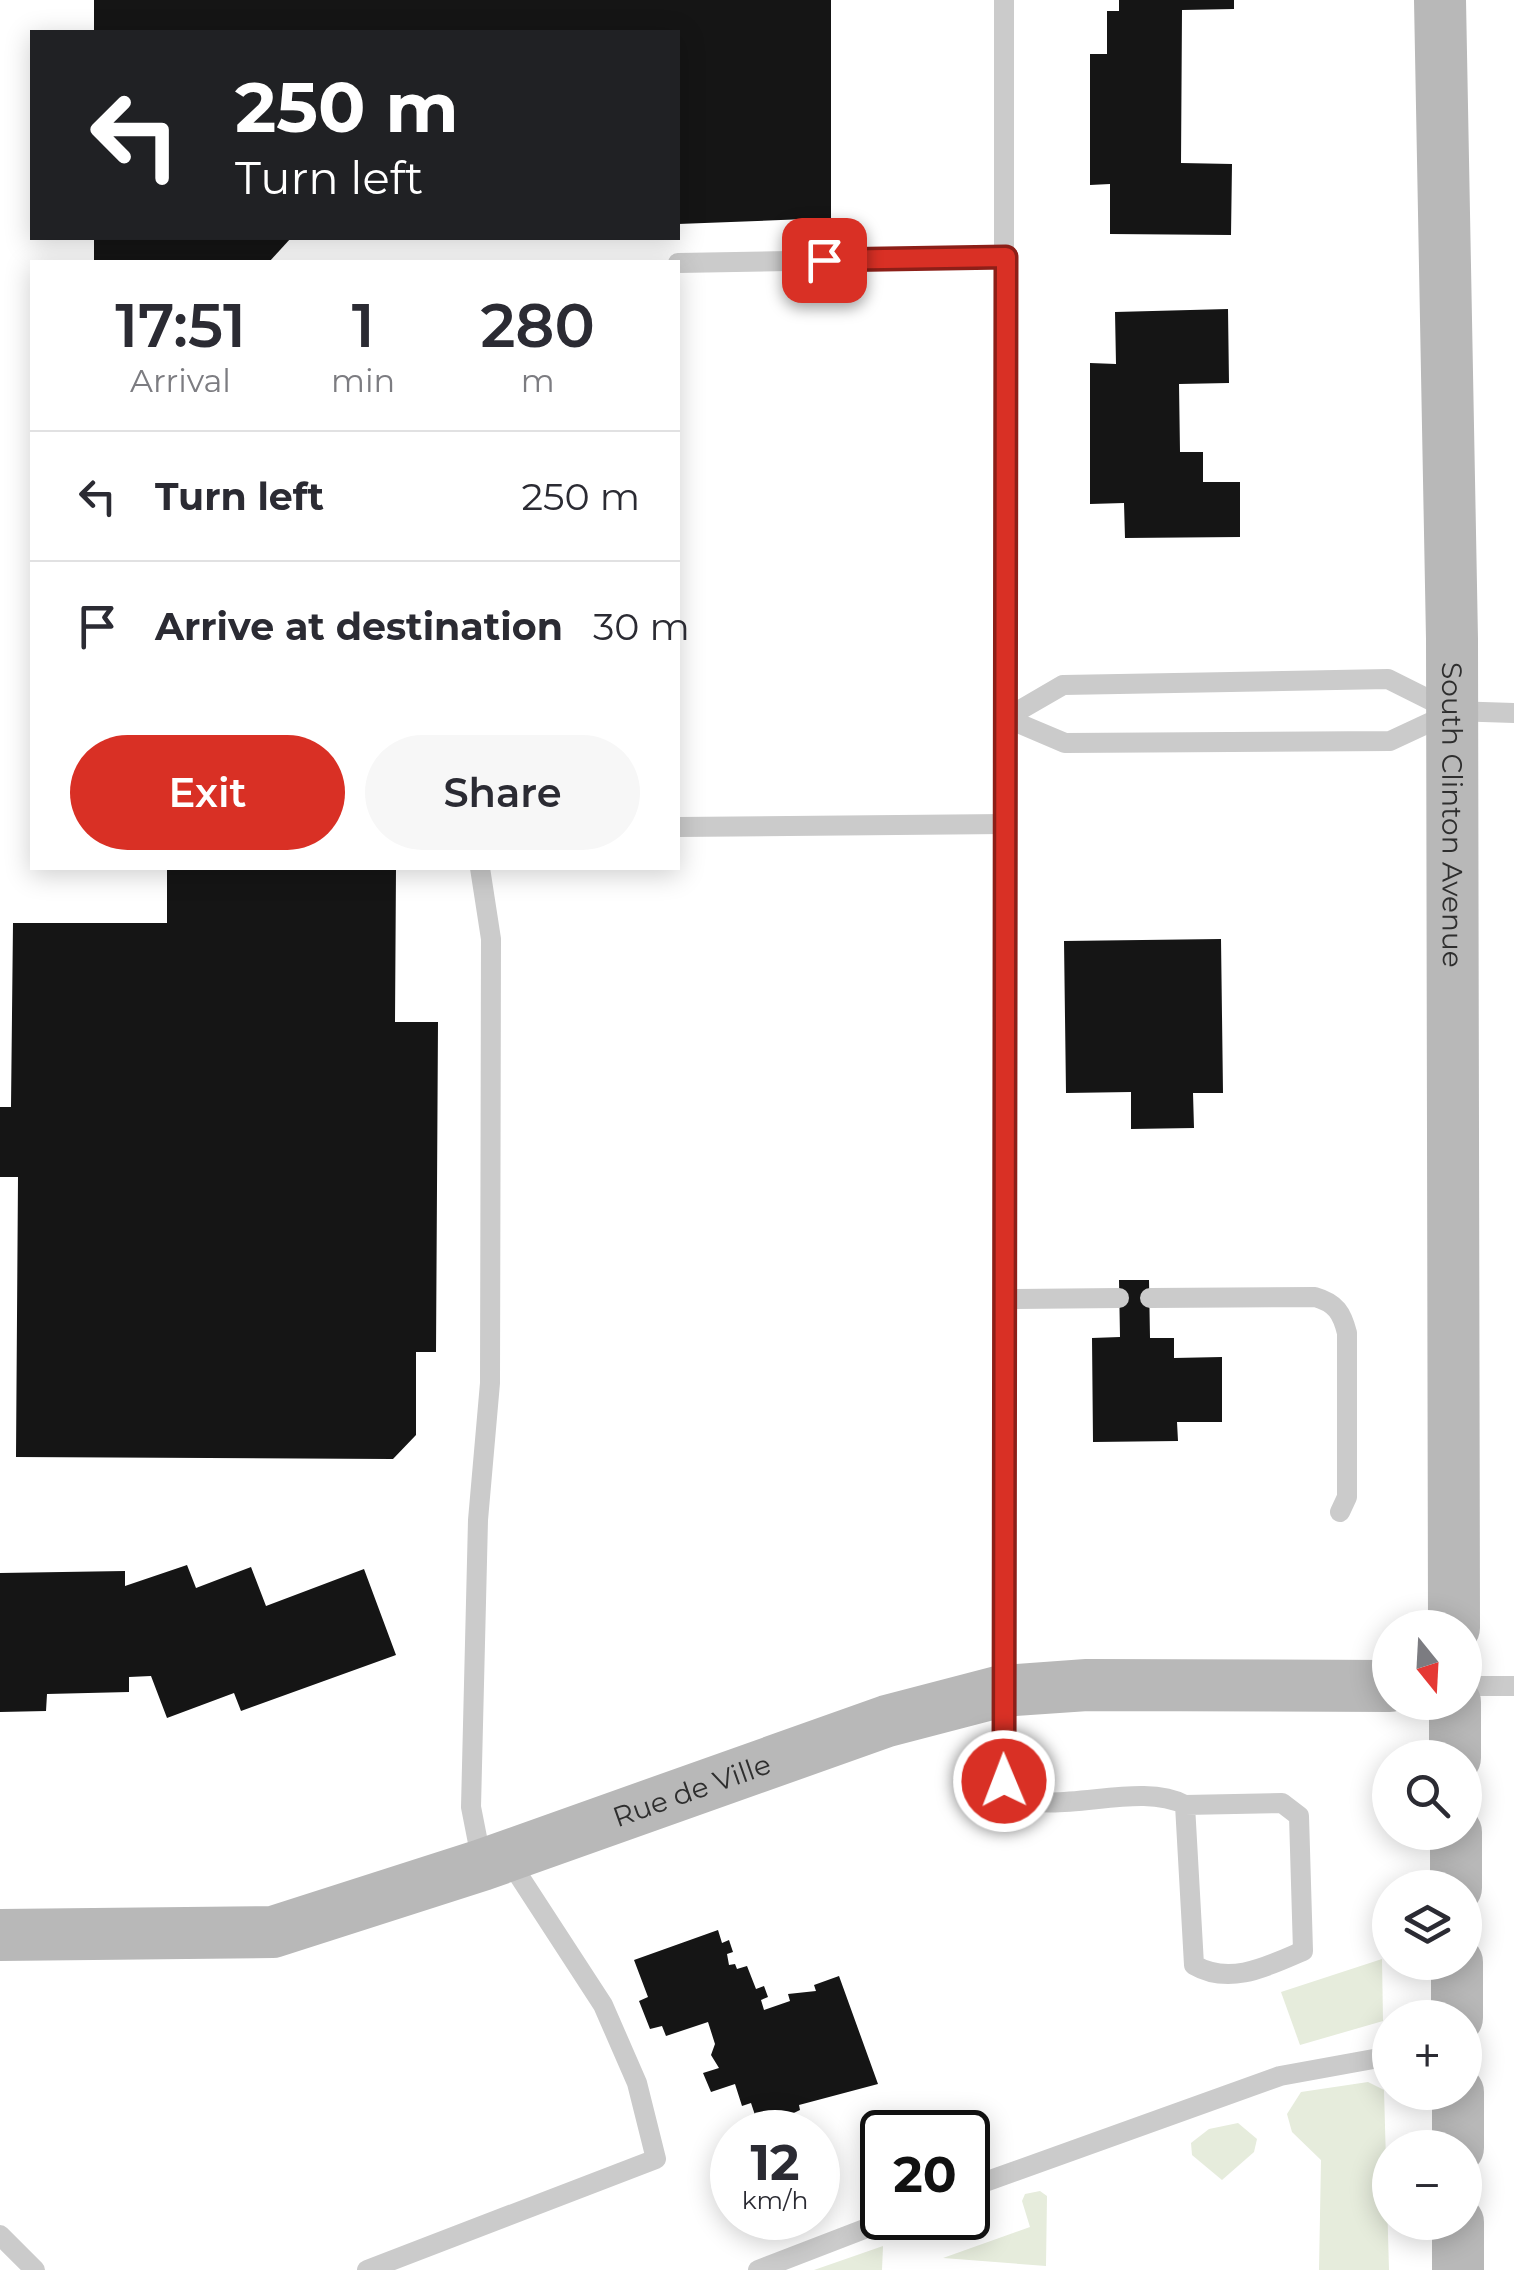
<!DOCTYPE html>
<meta charset="utf-8">
<style>
body{margin:0;font-family:Montserrat,sans-serif;background:#f7f7f7;color:#2b2b33;height:100vh;display:flex;flex-direction:column;font-size:38px;white-space:nowrap}
*{box-sizing:border-box;margin:0}
p{font-size:32px;color:#7c7c81}
.icon{flex:none;width:55px;height:55px;fill:none;stroke:currentColor;stroke-width:2;stroke-linecap:round;stroke-linejoin:round}
.map{position:relative;flex:1;overflow:hidden}
.sheet{position:absolute;left:30px;top:260px;width:650px;height:610px;display:flex;flex-direction:column;background:#fff;border-radius:0px;box-shadow:0 5px 25px #0003}
.sheet>*{flex:none}
.guide{position:absolute;left:30px;top:30px;width:650px;height:210px;border-radius:0px;box-shadow:0 5px 25px #0003;background:#202124;color:#fff;overflow:hidden}
.needle{width:65px;rotate:162deg}
.fabs{position:absolute;left:1372px;top:1610px;display:grid;gap:20px}
.fabs a{display:grid;place-items:center;width:110px;height:110px;border-radius:50%;background:#fff;box-shadow:0 5px 25px #0003;font-size:50px}
.speed{position:absolute;left:710px;top:2110px;display:flex;gap:20px;font-size:50px;font-weight:700;text-align:center}
.speed>*{display:grid;place-content:center;width:130px;height:130px;border-radius:50%;background:#fff;box-shadow:0 5px 25px #0003;line-height:1}
.speed small{font-size:25px;font-weight:400}
.speed .limit{border:5px solid #111;border-radius:15px;background:#fff;color:#111}
.pin{position:absolute;display:grid;place-items:center;width:85px;height:85px;color:#fff;margin:-42px;border-radius:20px;box-shadow:0 5px 15px #0006}
.me{position:absolute;width:110px;margin:-55px;rotate:359deg;stroke-linejoin:round;filter:drop-shadow(0 0 8px #0008)}
.turn{display:flex;align-items:center;gap:35px;height:210px;padding:0 40px;font-size:45px}
.turn .icon{width:130px;height:130px;stroke-width:2.5}
.turn b{display:block;font-size:70px;line-height:85px}
.eta{display:flex;justify-content:space-evenly;align-items:center;height:170px;text-align:center}
.eta b{font-size:60px;font-weight:600;line-height:70px}
.button{display:flex;gap:20px;margin-top:auto;padding:20px 40px}
.button a{flex:1;height:115px;border-radius:60px;background:#d93025;color:#fff;font-size:40px;font-weight:600;line-height:115px;text-align:center}
.button a+a{background:#f7f7f7;color:#2b2b33}
ul{padding:0;list-style:none}
li{display:flex;align-items:center;gap:30px;height:130px;padding:0 40px;border-top:2px solid #e1e1e2}
li div{flex:1}
li b{display:block;font-size:38px}
li em{font-style:normal}
.map>svg:first-child{display:block}
.green{fill:#e6ecdc}
.building{fill:#151515}
.lines{fill:none;stroke-linecap:round;stroke-linejoin:round}
.lane{stroke:#cbcbcb;stroke-width:20}
.secondary{stroke:#b8b8b8;stroke-width:52}
.route-casing{stroke:#8d1f18;stroke-width:25}
.route{stroke:#d93025;stroke-width:18}
.labels{text-anchor:middle;dominant-baseline:central;stroke-width:10;stroke-linejoin:round;paint-order:stroke}
.street-label{font-size:28px;fill:#2e2e2e;stroke:#fff}
</style>
<div class="map">
<svg width="1514" height="2270" viewBox="0 0 1514 2270">
<rect width="100%" height="100%" fill="#fff"/>
<g class="green">
<polygon points="1382,1959 1383,2021 1300,2045 1281,1992"/>
<polygon points="1368,2082 1384,2090 1389,2270 1319,2270 1321,2160 1292,2132 1287,2114 1301,2092"/>
<polygon points="1238,2123 1257,2139 1254,2152 1222,2180 1192,2155 1191,2143 1209,2129"/>
<polygon points="1040,2191 1047,2196 1046,2266 943,2258 1030,2227 1022,2201 1025,2194"/>
<polygon points="883,2246 882,2270 814,2270"/>
</g>
<g class="building">
<polygon points="94,0 831,0 831,218 678,224 678,32 94,32"/>
<polygon points="1119,0 1234,0 1234,9 1182,10 1181,163 1232,164 1231,235 1110,234 1110,184 1090,185 1090,54 1107,54 1107,11 1119,11"/>
<polygon points="94,238 291,238 269,262 94,262"/>
<polygon points="1228,309 1229,383 1179,384 1180,452 1203,452 1203,482 1240,482 1240,537 1125,538 1124,503 1090,504 1090,363 1116,364 1115,312"/>
<polygon points="167,868 396,868 395,1022 438,1022 436,1352 416,1352 416,1435 393,1459 16,1457 18,1177 0,1177 0,1107 11,1107 13,923 167,923"/>
<polygon points="1221,939 1223,1093 1193,1093 1194,1128 1131,1129 1131,1092 1066,1093 1064,941"/>
<polygon points="1119,1280 1149,1280 1150,1338 1174,1338 1174,1358 1222,1357 1222,1422 1177,1422 1178,1441 1093,1442 1092,1338 1120,1337"/>
<polygon points="187,1565 196,1588 251,1567 266,1606 364,1569 396,1655 241,1711 234,1693 167,1718 151,1676 129,1677 129,1692 47,1694 46,1711 0,1712 0,1573 125,1571 125,1586"/>
<polygon points="718,1930 722,1943 729,1940 733,1952 727,1954 729,1965 735,1964 737,1969 747,1966 756,1989 764,1986 768,1997 761,2000 764,2010 790,2001 788,1994 816,1991 814,1985 839,1976 878,2084 799,2105 800,2110 771,2124 758,2124 751,2103 742,2106 735,2084 711,2092 703,2073 719,2068 711,2055 715,2044 708,2022 666,2036 662,2026 650,2029 639,2001 648,1997 634,1960"/>
</g>
<g class="lines">
<g class="lane">
<path d="M1004,0V1781L1012,1797C1062,1815 1140,1781 1185,1805L1194,1965C1230,1986 1268,1966 1303,1951L1299,1816L1282,1803L1185,1805"/>
<polyline points="678,263 1007,257"/>
<polyline points="1006,718 1063,685 1388,679 1452,711 1514,713"/>
<polyline points="1006,718 1065,743 1390,741 1448,714"/>
<polyline points="678,827 1005,824"/>
<polyline points="480,868 491,939 490,1383 478,1520 471,1807 482,1863"/>
<path d="M1150,1298L1315,1297C1336,1303 1342,1313 1347,1333V1497L1340,1512"/>
<polyline points="1004,1299 1119,1298"/>
<polyline points="1465,1686 1514,1686"/>
<polyline points="968,2188 1280,2076 1390,2056"/>
<polyline points="0,2235 35,2270"/>
<polyline points="367,2270 656,2159 637,2083 603,2005 508,1859"/>
<polyline points="758,2270 893,2218"/>
</g>
<g class="secondary">
<path id="s1" d="M1440,0L1452,639L1454,1628"/>
<polyline points="1455,1702 1455,1758"/>
<polyline points="1456,1832 1456,1888"/>
<path id="s2" d="M0,1935L273,1932L482,1865L887,1721L1002,1691L1087,1685L1390,1686"/>
<polyline points="1457,1962 1457,2018"/>
<polyline points="1458,2092 1458,2148"/>
<polyline points="1458,2222 1458,2270"/>
</g>
</g>
<g class="lines">
<defs>
<polyline id="route" points="824,260 1006,257 1004,1781"/>
</defs>
<use href="#route" class="route-casing"/>
<use href="#route" class="route"/>
</g>
<g class="labels">
<g class="street-label">
<text stroke="none"><textPath href="#s1" startOffset="815">South Clinton Avenue</textPath></text>
<text stroke="none"><textPath href="#s2" startOffset="715">Rue de Ville</textPath></text>
</g>
</g>
</svg>
<div class="fabs">
<a><svg class="needle" viewBox="-14 -14 28 28"><path d="M0-13l5 13h-10z" fill="#e53935"/><path d="M0 13l5-13h-10z" fill="#7c7c81"/></svg></a>
<a><svg class="icon" aria-label="search" viewBox="0 0 24 24"><circle cx="10" cy="10" r="6"/><path d="M15 15l6 6"/></svg></a>
<a><svg class="icon" aria-label="layers" viewBox="0 0 24 24"><path d="M12 4l9 5-9 5-9-5zM3 14l9 5 9-5"/></svg></a>
<a>+</a>
<a>−</a>
</div>
<div class="speed"><div>12<small>km/h</small></div><div class="limit">20</div></div>
<div class="pin" style="left:824px;top:260px;background:#d93025"><svg class="icon" aria-label="arrive" viewBox="0 0 24 24"><path d="M6 21V4h12l-3 4 3 4H6"/></svg></div>
<svg class="me" style="left:1004px;top:1781px" viewBox="-20 -20 40 40"><circle r="17" fill="#d93025" stroke="#fff" stroke-width="3"/><path d="M0-11L8 9 0 5-8 9z" fill="#fff"/></svg>
<div class="guide">
<div class="turn"><svg class="icon" aria-label="left" viewBox="0 0 24 24"><path d="M17 20v-9H6M10 6l-5 5 5 5"/></svg><div><b>250 m</b>Turn left</div></div>
</div>
<section class="sheet">
<div class="eta">
<div><b>17:51</b><p>Arrival</p></div>
<div><b>1</b><p>min</p></div>
<div><b>280</b><p>m</p></div>
</div>
<ul>
<li><svg class="icon" aria-label="left" viewBox="0 0 24 24"><path d="M17 20v-9H6M10 6l-5 5 5 5"/></svg><div><b>Turn left</b></div><em>250 m</em></li>
<li><svg class="icon" aria-label="arrive" viewBox="0 0 24 24"><path d="M6 21V4h12l-3 4 3 4H6"/></svg><div><b>Arrive at destination</b></div><em>30 m</em></li>
</ul>
<div class="button"><a>Exit</a><a>Share</a></div>
</section>
</div>
